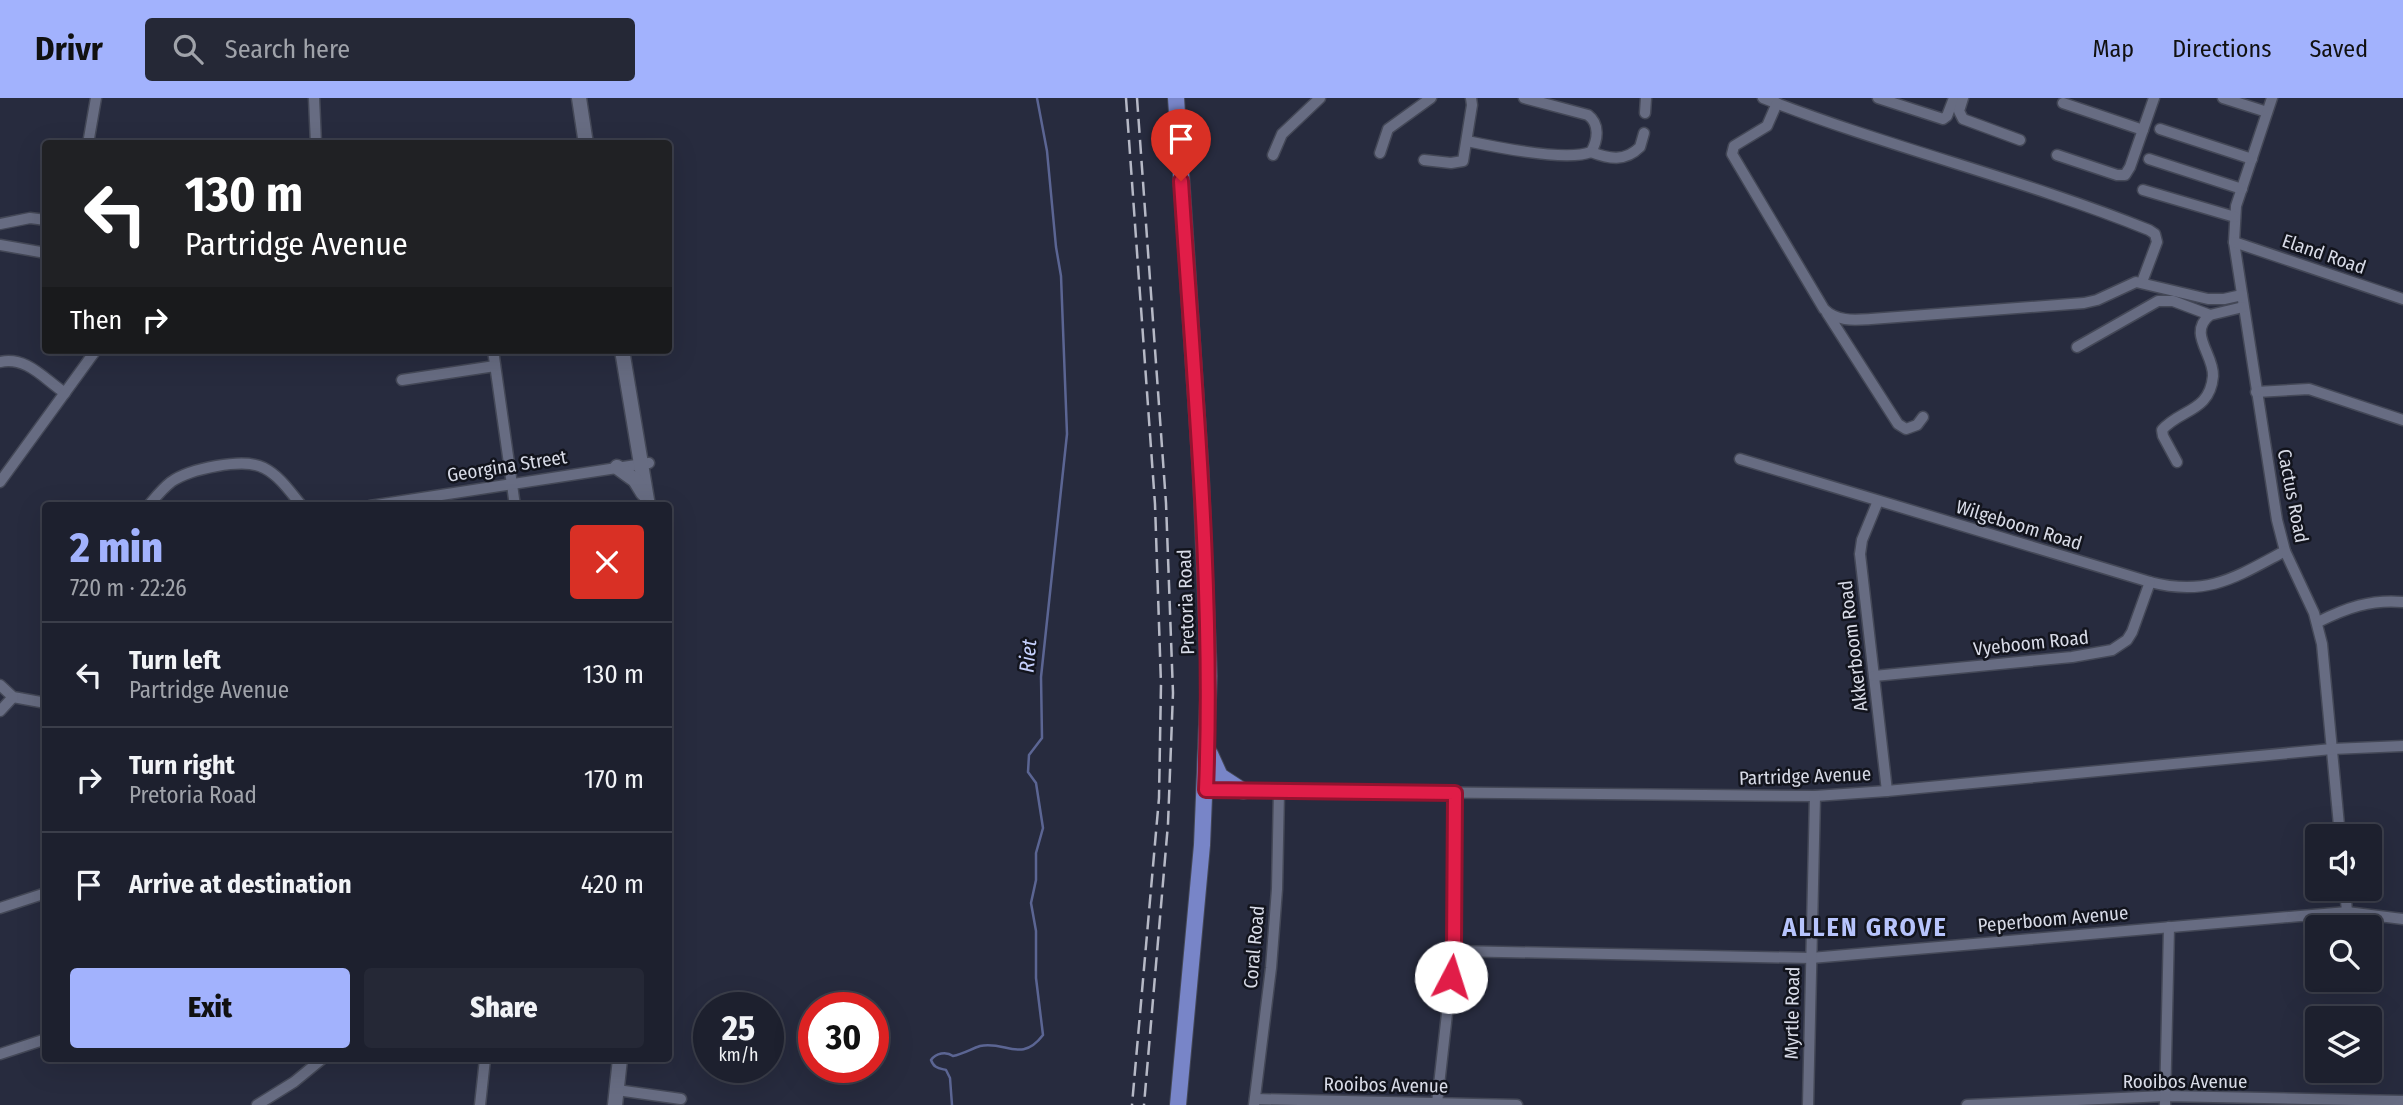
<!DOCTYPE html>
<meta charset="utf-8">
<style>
body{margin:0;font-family:"Fira Sans Condensed",sans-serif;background:#252836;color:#f1f3f6;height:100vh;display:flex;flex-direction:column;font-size:26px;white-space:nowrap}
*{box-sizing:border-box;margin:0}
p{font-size:23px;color:#a0a3aa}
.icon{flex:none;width:38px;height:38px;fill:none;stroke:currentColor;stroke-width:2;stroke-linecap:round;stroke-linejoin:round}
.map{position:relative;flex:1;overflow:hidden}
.panel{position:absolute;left:42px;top:404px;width:630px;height:560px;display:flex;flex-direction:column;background:#1d202e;border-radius:7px;box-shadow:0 7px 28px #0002,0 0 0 2px #3b3e4a}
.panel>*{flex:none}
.guide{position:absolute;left:42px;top:42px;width:630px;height:214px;border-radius:7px;box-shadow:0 7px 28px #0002,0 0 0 2px #3b3e4a;background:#202124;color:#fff;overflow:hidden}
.controls{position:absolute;left:2305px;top:726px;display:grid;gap:14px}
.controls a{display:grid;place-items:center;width:77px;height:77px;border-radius:7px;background:#1d202e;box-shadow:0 7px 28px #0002,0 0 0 2px #3b3e4a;font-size:35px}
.speed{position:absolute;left:693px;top:894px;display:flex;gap:14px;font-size:35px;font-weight:700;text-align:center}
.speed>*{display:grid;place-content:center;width:91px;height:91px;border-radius:50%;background:#1d202e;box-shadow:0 7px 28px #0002,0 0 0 2px #3b3e4a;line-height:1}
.speed small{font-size:18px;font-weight:400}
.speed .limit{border:10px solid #d22;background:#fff;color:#111}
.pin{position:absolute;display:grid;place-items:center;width:60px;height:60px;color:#fff;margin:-72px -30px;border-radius:50% 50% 50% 0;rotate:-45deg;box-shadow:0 0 7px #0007}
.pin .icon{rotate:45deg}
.me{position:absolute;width:77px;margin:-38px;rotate:5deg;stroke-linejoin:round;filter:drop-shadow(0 0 5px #0008)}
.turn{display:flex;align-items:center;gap:24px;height:147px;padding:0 28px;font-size:32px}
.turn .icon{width:91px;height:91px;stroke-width:2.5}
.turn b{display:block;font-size:49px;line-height:60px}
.then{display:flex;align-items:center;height:66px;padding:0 28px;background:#0003;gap:14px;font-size:26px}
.round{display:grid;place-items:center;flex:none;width:74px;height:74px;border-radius:7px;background:#252836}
.headline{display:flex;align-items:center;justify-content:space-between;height:119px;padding:0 28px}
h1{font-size:42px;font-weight:800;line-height:52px;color:#a2b2fd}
.button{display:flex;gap:14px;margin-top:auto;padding:14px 28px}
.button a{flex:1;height:80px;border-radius:7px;background:#a2b2fd;color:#111;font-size:28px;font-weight:800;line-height:80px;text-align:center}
.button a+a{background:#252836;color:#f1f3f6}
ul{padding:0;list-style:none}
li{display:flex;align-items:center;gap:21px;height:105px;padding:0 28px;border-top:2px solid #3b3e4a}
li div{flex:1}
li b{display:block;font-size:26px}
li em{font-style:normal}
header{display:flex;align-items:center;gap:42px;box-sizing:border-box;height:98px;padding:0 35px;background:#a2b2fd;color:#111}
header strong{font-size:33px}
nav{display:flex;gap:38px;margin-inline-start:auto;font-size:24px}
.search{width:490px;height:63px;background:#252836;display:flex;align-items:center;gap:18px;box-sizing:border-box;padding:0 24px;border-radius:7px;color:#a0a3aa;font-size:26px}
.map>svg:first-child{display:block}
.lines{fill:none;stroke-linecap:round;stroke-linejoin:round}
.stream{stroke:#5b6593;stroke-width:2.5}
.street-casing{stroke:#444857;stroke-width:13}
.secondary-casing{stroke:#444857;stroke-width:17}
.primary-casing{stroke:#444857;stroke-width:18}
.street{stroke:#676c82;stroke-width:10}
.secondary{stroke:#676c82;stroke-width:14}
.primary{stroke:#7885c8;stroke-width:16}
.rail{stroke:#b6b9c6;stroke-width:2.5;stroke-dasharray:14 7;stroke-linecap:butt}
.route-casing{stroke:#92132f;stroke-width:18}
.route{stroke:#e11d48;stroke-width:12}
.labels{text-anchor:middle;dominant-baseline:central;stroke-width:5;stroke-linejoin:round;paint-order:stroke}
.street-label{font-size:19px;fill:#d8dbe7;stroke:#12141d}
.water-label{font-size:21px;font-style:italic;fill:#c5d0fc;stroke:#12141d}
.district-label{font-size:26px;font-weight:bold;letter-spacing:2px;fill:#b7c4fc;stroke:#12141d}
</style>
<header>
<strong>Drivr</strong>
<div class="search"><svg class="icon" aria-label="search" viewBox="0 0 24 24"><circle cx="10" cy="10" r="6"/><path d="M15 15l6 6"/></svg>Search here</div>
<nav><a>Map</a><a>Directions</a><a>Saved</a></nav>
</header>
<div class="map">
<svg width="2403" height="1007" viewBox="0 0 2403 1007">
<rect width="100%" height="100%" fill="#272b3e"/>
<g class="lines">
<path class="stream" d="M952,1007L950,980L946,972C938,970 934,970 931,962C936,955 946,953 953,958C963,956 971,951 980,948C1005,942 1021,966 1043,937L1036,880V833L1031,805L1036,782V755L1043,730L1036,685L1028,674L1029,657L1042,640L1041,579L1067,336L1061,178L1056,149L1047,53L1037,0"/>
<defs>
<g id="street">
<polyline points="314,0 316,46"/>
<path d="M1763,0C1890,50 2023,81 2149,132L2155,136L2157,144L2142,184"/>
<polyline points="1878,0 1943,21 1947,18 1954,0"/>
<polyline points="1963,0 1959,13 1963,21 2020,42"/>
<polyline points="2223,0 2267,14"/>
<polyline points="2272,0 2236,108 2234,144 2277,422 2285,453 2314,515 2322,546 2340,738"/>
<path d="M1777,5L1767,28L1734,48L1732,56L1824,211C1837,224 1855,222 1871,221L2084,205L2097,202L2136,184L2208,201H2224L2242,197"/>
<polyline points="2063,5 2143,32"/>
<polyline points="1645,15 1646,0"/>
<polyline points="2160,31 2252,61"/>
<path d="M1467,43C1495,49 1566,64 1591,54C1598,42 1600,26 1588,17L1524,0"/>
<polyline points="88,46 96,0"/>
<path d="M1591,54C1609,61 1625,64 1640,49L1644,35"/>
<polyline points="1380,55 1388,31 1431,0"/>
<polyline points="1273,57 1282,36 1320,0"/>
<polyline points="2057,57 2117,77 2125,77 2130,69 2154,0"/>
<polyline points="2149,61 2242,91"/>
<polyline points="1424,62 1451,65 1463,63 1472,7 1471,0"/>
<polyline points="2143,92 2235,119"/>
<polyline points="0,126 30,120 46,122"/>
<polyline points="2234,144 2403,201"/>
<polyline points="0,147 46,155"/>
<polyline points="1827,215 1898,326 1906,331 1917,327 1923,319"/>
<polyline points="2077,249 2158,203 2173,203 2210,217"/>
<polyline points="493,252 515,408"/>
<path d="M0,264C27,258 44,281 65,295"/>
<polyline points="402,282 495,268"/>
<polyline points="2256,294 2309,291 2403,322"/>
<path d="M1740,361L2150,484C2208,499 2236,479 2285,453"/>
<path d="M2177,364L2163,338L2162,332C2180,311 2210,314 2213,278C2214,256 2187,235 2210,217L2243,209"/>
<polyline points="0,384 96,252"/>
<polyline points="1878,403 1862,442 1860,456 1887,693"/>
<path d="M148,408C155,400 162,391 171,384C189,371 244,359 264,370C280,378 291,395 302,408"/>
<polyline points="370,408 649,365"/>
<path d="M2318,524C2346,510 2371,501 2403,504"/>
<polyline points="1874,578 2072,559 2112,552 2127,542 2132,534 2150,484"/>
<polyline points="0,587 13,599 46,605"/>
<polyline points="0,613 13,599"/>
<polyline points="1206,692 1815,698 1887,693 2332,651 2403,648"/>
<polyline points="2345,791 2347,814"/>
<polyline points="0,810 46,795"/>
<polyline points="1454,853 1811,860 2347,814 2403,821"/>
<polyline points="0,956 46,941"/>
<polyline points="617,992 681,1001"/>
<polyline points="1255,1001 1517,1007"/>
<polyline points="1437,1005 1454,853 1455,695"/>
<polyline points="257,1007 294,984 322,961"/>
<polyline points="480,1007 485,961"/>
<polyline points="1254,1007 1271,870 1277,791 1279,693"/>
<polyline points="1808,1007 1815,698"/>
<polyline points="1967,1007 2165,998 2403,1003"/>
<polyline points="2165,1007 2169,829"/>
</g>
<g id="secondary">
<polyline points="579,0 586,46"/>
<polyline points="622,252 648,408"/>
<polyline points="617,369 635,382 643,395"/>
<polyline points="615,1007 620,961"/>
</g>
<g id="primary">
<polyline points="1176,0 1201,378 1209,578 1202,747 1178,1007"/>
<polyline points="1210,656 1220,678 1243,693"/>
</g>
</defs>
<use href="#street" class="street-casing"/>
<use href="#secondary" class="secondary-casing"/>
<use href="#primary" class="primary-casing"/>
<use href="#street" class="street"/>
<use href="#secondary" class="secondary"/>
<use href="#primary" class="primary"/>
<g class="rail">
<polyline points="1126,0 1155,406 1161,586 1159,700 1132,1007"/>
<polyline points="1137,0 1166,405 1173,595 1168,726 1144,1007"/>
</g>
</g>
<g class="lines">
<defs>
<path id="route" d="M1181,83C1194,286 1214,489 1206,692L1455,695L1454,853L1451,879"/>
</defs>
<use href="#route" class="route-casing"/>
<use href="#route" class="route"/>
</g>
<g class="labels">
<g class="street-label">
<text transform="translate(2324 156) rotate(19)">Eland Road</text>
<text transform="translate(507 368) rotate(-9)">Georgina Street</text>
<text transform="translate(2293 398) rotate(79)">Cactus Road</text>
<text transform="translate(2019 427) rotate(17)">Wilgeboom Road</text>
<text transform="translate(1186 504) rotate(-92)">Pretoria Road</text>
<text transform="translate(2031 545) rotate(-6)">Vyeboom Road</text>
<text transform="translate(1853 548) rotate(-97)">Akkerboom Road</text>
<text transform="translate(1805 678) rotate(-2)">Partridge Avenue</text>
<text transform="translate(2053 821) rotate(-5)">Peperboom Avenue</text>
<text transform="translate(1254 849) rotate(-85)">Coral Road</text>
<text transform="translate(1792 915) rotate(-89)">Myrtle Road</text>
<text x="2185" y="983">Rooibos Avenue</text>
<text transform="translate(1386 987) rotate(1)">Rooibos Avenue</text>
</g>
<g class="water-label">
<text transform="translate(1028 558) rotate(-85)">Riet</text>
</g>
<g class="district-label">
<text x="1865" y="829">ALLEN GROVE</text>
</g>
</g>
</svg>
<div class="controls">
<a><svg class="icon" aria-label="sound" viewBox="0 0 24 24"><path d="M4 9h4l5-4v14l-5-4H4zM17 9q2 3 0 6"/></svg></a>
<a><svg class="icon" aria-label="search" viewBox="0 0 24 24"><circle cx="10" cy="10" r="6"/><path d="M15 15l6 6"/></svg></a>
<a><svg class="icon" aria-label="layers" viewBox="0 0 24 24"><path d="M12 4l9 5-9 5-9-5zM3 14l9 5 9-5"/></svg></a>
</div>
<div class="speed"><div>25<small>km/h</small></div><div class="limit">30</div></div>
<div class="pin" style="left:1181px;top:83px;background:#d93025"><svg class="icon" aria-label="arrive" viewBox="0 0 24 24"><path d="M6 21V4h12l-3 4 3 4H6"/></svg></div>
<svg class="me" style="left:1451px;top:879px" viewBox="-20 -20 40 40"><circle r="19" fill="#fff"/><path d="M0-13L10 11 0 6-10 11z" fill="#e11d48"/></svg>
<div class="guide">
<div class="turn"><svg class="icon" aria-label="left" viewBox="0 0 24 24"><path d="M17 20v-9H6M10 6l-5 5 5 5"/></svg><div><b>130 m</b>Partridge Avenue</div></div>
<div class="then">Then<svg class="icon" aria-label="right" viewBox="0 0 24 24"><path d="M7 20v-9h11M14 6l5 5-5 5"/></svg></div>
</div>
<section class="panel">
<div class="headline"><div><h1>2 min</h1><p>720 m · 22:26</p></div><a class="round" style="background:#d93025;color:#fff"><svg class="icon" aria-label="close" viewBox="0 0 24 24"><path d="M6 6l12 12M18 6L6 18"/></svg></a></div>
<ul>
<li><svg class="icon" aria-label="left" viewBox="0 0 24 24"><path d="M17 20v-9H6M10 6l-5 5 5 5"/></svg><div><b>Turn left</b><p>Partridge Avenue</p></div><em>130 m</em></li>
<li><svg class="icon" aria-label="right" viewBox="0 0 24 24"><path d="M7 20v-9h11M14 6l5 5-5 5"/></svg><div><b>Turn right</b><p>Pretoria Road</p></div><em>170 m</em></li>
<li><svg class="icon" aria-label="arrive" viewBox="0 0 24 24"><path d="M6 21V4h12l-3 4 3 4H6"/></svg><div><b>Arrive at destination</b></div><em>420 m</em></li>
</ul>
<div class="button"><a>Exit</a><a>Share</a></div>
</section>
</div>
